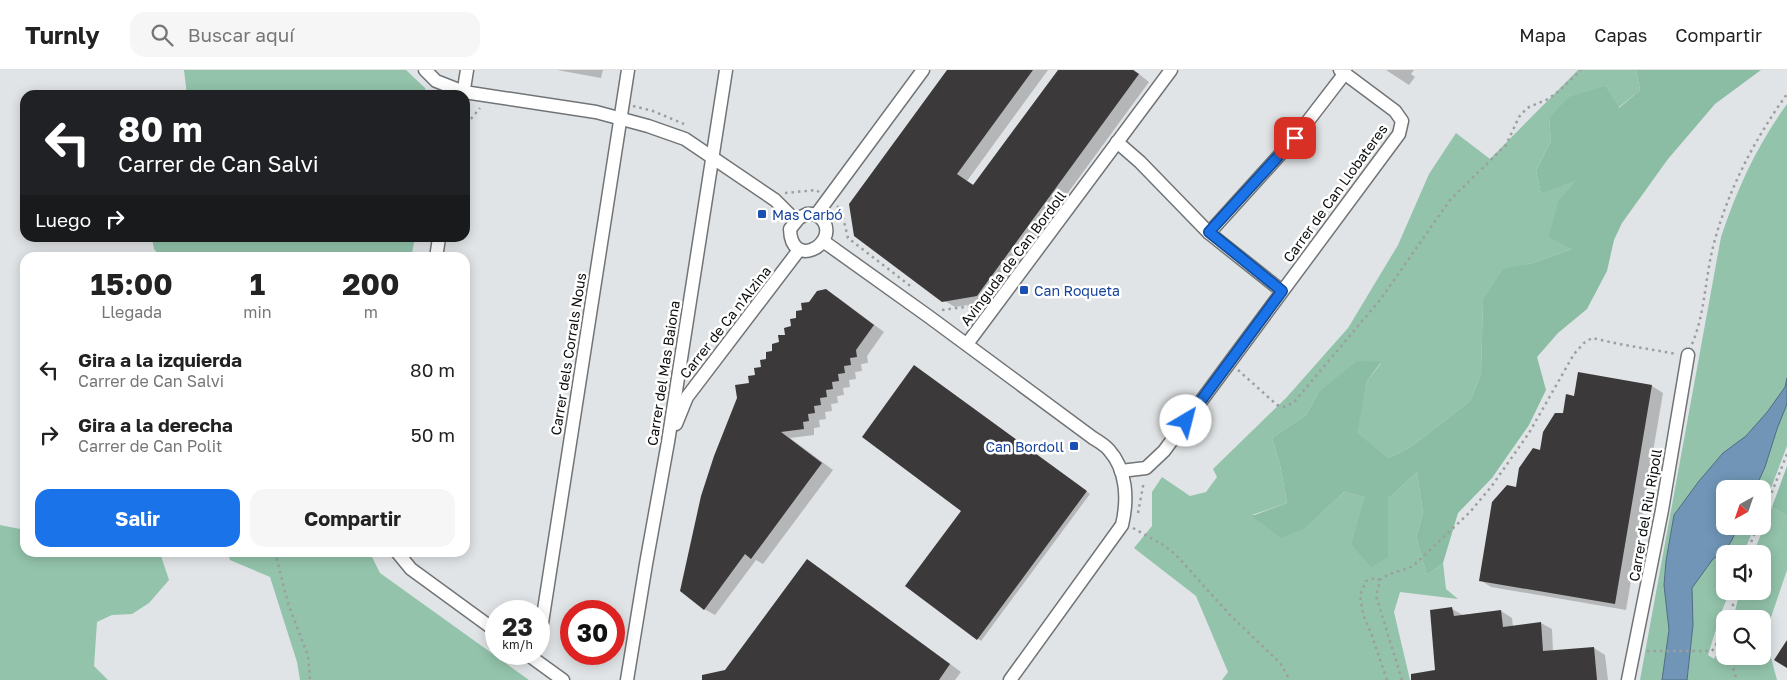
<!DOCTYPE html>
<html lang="es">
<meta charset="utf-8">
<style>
body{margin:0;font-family:"Golos Text",sans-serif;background:#f6f6f6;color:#222;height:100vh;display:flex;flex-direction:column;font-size:19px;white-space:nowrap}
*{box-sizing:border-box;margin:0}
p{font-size:16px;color:#767676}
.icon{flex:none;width:28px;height:28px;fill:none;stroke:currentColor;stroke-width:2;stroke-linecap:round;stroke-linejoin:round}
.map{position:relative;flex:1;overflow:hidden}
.sheet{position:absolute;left:20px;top:182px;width:450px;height:305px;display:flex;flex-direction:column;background:#fff;border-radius:15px;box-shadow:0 2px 12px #0003}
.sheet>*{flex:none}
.hud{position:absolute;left:20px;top:20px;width:450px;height:152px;border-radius:15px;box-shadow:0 2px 12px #0003;background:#202124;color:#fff;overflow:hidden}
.needle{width:32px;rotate:220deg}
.tools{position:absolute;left:1716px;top:410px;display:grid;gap:10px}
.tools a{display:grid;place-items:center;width:55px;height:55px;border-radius:10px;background:#fff;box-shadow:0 2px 12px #0003;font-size:25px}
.speed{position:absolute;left:485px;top:530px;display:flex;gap:10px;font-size:25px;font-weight:700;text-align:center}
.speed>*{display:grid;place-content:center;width:65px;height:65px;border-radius:50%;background:#fff;box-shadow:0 2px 12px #0003;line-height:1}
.speed small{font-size:12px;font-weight:400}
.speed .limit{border:8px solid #d22;background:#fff;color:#111}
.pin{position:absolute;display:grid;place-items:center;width:42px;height:42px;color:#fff;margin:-21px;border-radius:10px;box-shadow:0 2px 8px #0006}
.me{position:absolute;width:55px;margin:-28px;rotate:37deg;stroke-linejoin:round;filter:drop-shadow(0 0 4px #0008)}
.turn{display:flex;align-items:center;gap:18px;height:105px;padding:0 15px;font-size:22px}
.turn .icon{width:65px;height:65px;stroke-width:2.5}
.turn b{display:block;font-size:35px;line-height:42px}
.then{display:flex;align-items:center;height:48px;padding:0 15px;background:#0003;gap:10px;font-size:19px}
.eta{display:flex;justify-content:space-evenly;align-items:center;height:85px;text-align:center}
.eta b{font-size:30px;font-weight:700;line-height:35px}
.action{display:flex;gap:10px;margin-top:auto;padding:10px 15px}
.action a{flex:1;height:58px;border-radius:15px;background:#1a73e8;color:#fff;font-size:20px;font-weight:700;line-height:58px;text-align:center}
.action a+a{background:#f6f6f6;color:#222}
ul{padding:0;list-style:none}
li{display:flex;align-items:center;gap:15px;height:65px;padding:0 15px}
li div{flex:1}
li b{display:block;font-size:19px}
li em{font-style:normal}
header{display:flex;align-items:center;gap:30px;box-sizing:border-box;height:70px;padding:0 25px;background:#fff;border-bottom:1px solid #e0e0e0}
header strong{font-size:24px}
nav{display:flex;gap:28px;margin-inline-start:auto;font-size:18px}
.search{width:350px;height:45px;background:#f6f6f6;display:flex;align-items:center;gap:12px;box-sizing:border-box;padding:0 18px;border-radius:15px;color:#767676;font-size:19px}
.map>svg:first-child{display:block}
.green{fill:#93c3ab}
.forest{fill:#8abda3}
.water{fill:#7095b6;stroke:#526c83}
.shadow{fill:#0003}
.building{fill:#3c393a}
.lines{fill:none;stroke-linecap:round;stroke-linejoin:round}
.street-casing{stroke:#717476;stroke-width:15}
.path{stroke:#9c9e9f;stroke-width:2.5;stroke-dasharray:2.5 4;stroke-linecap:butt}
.street{stroke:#fff;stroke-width:12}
.route-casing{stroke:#114b97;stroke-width:12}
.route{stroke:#1a73e8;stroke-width:9}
.transit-dot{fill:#1a4fb4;stroke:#fff;stroke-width:2}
.labels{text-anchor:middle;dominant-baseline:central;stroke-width:5;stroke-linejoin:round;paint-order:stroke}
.street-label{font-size:14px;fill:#0b0c0c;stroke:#fff}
.transit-label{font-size:14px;fill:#164399;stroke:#fff;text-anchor:start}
</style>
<header>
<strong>Turnly</strong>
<div class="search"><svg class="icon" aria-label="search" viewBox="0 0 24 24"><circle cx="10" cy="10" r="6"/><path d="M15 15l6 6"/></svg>Buscar aquí</div>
<nav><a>Mapa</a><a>Capas</a><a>Compartir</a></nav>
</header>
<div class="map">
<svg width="1787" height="610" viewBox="0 0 1787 610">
<rect width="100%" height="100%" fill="#e1e4e6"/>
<g class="green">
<polygon points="184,0 406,0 425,18 426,25 187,25"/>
<polygon points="1578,0 1636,0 1640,20 1618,38 1606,16 1549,48 1551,71 1536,101 1541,124 1578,109 1572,179 1533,193 1503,200 1483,231 1481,304 1470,331 1412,376 1389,388 1356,363 1367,311 1381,293 1318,323 1306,345 1272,368 1280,395 1287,433 1252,445 1307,457 1344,422 1366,427 1351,474 1388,487 1388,429 1417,402 1423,443 1416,468 1427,505 1443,493 1446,519 1458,529 1400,522 1394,542 1410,610 1222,610 1228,602 1196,526 1134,478 1152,456 1152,422 1162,407 1190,426 1206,422 1217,407 1213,399 1286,328 1348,258 1398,175 1429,104 1456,63 1490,89"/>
<path d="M1787,34V376L1763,439L1762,419H1725V456H1755L1743,484H1725V521H1730L1721,543L1708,585L1714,589L1725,570V586H1762V549H1733L1740,521H1762V484H1753L1772,437L1787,446V500L1765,565L1777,610H1640L1721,167C1737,119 1757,75 1787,34Z"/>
<polygon points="152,168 415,168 411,188 161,187 154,179"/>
<polygon points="0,455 25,460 25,482 160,483 169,510 149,533 132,544 112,545 97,552 94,596 108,610 0,610"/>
<polygon points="228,483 370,483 380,503 529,610 300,610 297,592 270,507 230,490"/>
</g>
<g class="forest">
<polygon points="1636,0 1761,0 1715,34 1668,89 1622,153 1614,170 1607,201 1587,239 1558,263 1537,287 1546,320 1529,355 1492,408 1458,443 1443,493 1427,505 1416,468 1423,443 1417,402 1388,429 1388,487 1371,497 1351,474 1365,427 1344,422 1307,457 1281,468 1252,446 1287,433 1280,395 1272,368 1306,345 1318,323 1357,291 1381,292 1367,311 1357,363 1389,388 1412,376 1470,331 1481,304 1483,230 1503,199 1533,193 1572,179 1549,167 1558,131 1577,110 1541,124 1536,101 1551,71 1549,48 1569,27 1606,16 1619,38 1640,20"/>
<polygon points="1787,396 1787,446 1772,437"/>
</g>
<polygon class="water" points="1787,308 1787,334 1777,359 1765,397 1755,419 1725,419 1725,456 1738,456 1732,470 1724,482 1713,489 1692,518 1693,555 1687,610 1662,610 1669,560 1664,515 1666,491 1674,445 1699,411 1723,383 1746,366 1768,341 1785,317"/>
<g class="shadow">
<polygon points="557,0 603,0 601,8"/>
<polygon points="949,0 1048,0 967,111 974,115 1059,0 1134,0 1149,12 988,232 955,237 943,230"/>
<polygon points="1386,0 1414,0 1411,4 1415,7 1409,15"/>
<polygon points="837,227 884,262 867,286 868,293 861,294 862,301 855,302 856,309 849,310 850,317 843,318 844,325 837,326 838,333 831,334 832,341 825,342 826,349 819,350 820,357 814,358 814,365 790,368 833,400 763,494 756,490 715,545 704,539 756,306 798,249"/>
<polygon points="918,298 1090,424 981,571 906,516 962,440"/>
<polygon points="1579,304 1652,316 1663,323 1626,540 1491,517 1480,510 1517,418 1575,327"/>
<polygon points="818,497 961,602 955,610 707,610 726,601"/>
<polygon points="1452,539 1463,545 1501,541 1512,548 1513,557 1541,553 1552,559 1553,582 1594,578 1605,585 1608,610 1422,610 1436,601"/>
</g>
<g class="building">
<polygon points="947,0 1033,0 957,104 973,115 1058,0 1133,0 1139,4 977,226 942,232 854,166 849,134"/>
<polygon points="826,219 874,255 856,280 857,287 850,288 851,295 844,296 845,303 838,304 839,311 832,312 833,319 826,320 827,327 820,328 821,335 814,336 815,343 808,344 809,351 803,352 804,359 781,362 822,393 751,489 745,484 704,540 680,521 701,426 714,386 737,328 735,315 749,313 748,306 755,305 754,298 761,297 760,290 766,289 766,282 772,281 772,274 779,272 778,265 785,265 784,258 791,256 790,249 796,248 796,241 802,240 801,233 809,232 817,221"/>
<polygon points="914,295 1087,421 977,570 905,516 961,441 862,367"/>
<polygon points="1578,302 1652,315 1615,534 1479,511 1492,432 1507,415 1516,417 1519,398 1533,378 1540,380 1543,362 1555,343 1563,343 1566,324 1574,326"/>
<polygon points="807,489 950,594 939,610 702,610 702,605 725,600"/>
<polygon points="1452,537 1454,546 1501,540 1503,557 1541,552 1543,581 1594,577 1597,610 1411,610 1411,604 1435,600 1430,540"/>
<polygon points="1787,570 1787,598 1774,590"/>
</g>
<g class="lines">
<defs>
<g id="street">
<polyline points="425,0 436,11 464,22 596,42 648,56 685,69 775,130 796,151"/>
<polyline points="463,25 467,0"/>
<polyline points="1117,72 1140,92 1209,163 1282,221"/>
<path d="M807,144C814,143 820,146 824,152C837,175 791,200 790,159L799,148Z"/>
<polyline points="816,145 923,0"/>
<polyline points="1209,163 1295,68 1345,3"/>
<path d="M823,171L928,246L1093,368C1098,371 1105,375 1109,380C1127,400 1128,430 1122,455L1010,610"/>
<polyline points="436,188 439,168"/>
<polyline points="967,274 1171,0"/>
<polyline points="676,354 687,327 799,180"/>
<polyline points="1121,401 1146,398 1164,381 1399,64 1402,51 1395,41 1340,0"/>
<polyline points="397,482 411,499 496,561"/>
<polyline points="539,572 628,0"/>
<polyline points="527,584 563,610"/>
<polyline points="627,610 646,494 668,372 726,0"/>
<polyline points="1628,610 1662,440 1688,285"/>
</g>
</defs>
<use href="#street" class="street-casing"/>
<g class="path">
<polyline points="633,36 653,41 684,54"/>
<polyline points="465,49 470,50 480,38"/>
<polyline points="785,123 816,120 819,122"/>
<polyline points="837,136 841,139 848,168 913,218"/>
<polyline points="942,240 981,235"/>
<path d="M1692,274C1705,244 1705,209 1713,177C1727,122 1754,70 1787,24"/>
<polyline points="1238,300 1277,335 1285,337 1294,332 1380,230 1450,130 1506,75 1519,47 1527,38 1548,29 1559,21 1581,0"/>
<polyline points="1138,443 1144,411"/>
<polyline points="1762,447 1787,384"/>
<polyline points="1133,458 1165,476 1176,485 1230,545 1280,593 1290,610"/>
<polyline points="275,482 288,533 308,586 310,610"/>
<polyline points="1746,484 1758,456"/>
<polyline points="1380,510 1375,508 1366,511 1360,525 1363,544 1371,563 1387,610"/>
<polyline points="1730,549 1736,521"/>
<polyline points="1647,581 1712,581 1725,561"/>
<polyline points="1729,586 1737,610"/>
<path d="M1402,610L1376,526L1380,510C1389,502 1403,501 1413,496L1470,442L1491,417L1529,363L1574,284L1584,273L1592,268L1619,274L1677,284"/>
</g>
<use href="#street" class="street"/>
</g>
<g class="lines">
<defs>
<polyline id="route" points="1186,351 1282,221 1209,162 1295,68"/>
</defs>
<use href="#route" class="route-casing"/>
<use href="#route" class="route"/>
</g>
<g class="transit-dot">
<rect x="757" y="139" width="10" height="10" rx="2.5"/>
<rect x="1019" y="215" width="10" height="10" rx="2.5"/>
<rect x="1069" y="371" width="10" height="10" rx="2.5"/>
</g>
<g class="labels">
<g class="street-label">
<text transform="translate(1335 123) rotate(-54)">Carrer de Can Llobateres</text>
<text transform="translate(1013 188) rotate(-53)">Avinguda de Can Bordoll</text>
<text transform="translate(725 252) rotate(-52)">Carrer de Ca n'Alzina</text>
<text transform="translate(568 284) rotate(-81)">Carrer dels Corrals Nous</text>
<text transform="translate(663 303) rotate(-81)">Carrer del Mas Baiona</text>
<text transform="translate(1645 445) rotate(-80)">Carrer del Riu Ripoll</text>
</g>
<g class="transit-label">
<text x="772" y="144">Mas Carbó</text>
<text x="1034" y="220">Can Roqueta</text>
<text x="1064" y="376" text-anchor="end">Can Bordoll</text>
</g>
</g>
</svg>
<div class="tools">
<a><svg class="needle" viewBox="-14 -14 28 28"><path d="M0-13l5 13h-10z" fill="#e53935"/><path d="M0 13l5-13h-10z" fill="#767676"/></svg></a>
<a><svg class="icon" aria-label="sound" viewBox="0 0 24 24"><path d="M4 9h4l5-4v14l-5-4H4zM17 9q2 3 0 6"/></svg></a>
<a><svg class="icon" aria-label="search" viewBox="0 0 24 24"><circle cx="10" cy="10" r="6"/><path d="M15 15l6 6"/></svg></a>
</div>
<div class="speed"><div>23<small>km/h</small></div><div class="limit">30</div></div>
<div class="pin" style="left:1295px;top:68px;background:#d93025"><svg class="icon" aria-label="arrive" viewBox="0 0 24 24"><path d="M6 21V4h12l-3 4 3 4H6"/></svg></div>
<svg class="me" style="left:1186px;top:351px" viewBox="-20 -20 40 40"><circle r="19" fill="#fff"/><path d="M0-13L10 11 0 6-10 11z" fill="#1a73e8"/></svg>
<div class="hud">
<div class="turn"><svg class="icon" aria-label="left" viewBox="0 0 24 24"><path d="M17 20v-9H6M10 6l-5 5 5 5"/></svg><div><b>80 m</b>Carrer de Can Salvi</div></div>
<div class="then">Luego<svg class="icon" aria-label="right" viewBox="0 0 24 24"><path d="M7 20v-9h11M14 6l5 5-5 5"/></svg></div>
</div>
<section class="sheet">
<div class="eta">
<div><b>15:00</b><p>Llegada</p></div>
<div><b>1</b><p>min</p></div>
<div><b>200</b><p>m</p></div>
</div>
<ul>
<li><svg class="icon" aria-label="left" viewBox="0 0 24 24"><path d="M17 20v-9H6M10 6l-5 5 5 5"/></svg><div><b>Gira a la izquierda</b><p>Carrer de Can Salvi</p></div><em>80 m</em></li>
<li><svg class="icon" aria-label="right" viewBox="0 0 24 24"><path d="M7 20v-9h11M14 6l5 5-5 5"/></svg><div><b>Gira a la derecha</b><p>Carrer de Can Polit</p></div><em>50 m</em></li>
</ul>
<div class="action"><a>Salir</a><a>Compartir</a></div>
</section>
</div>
